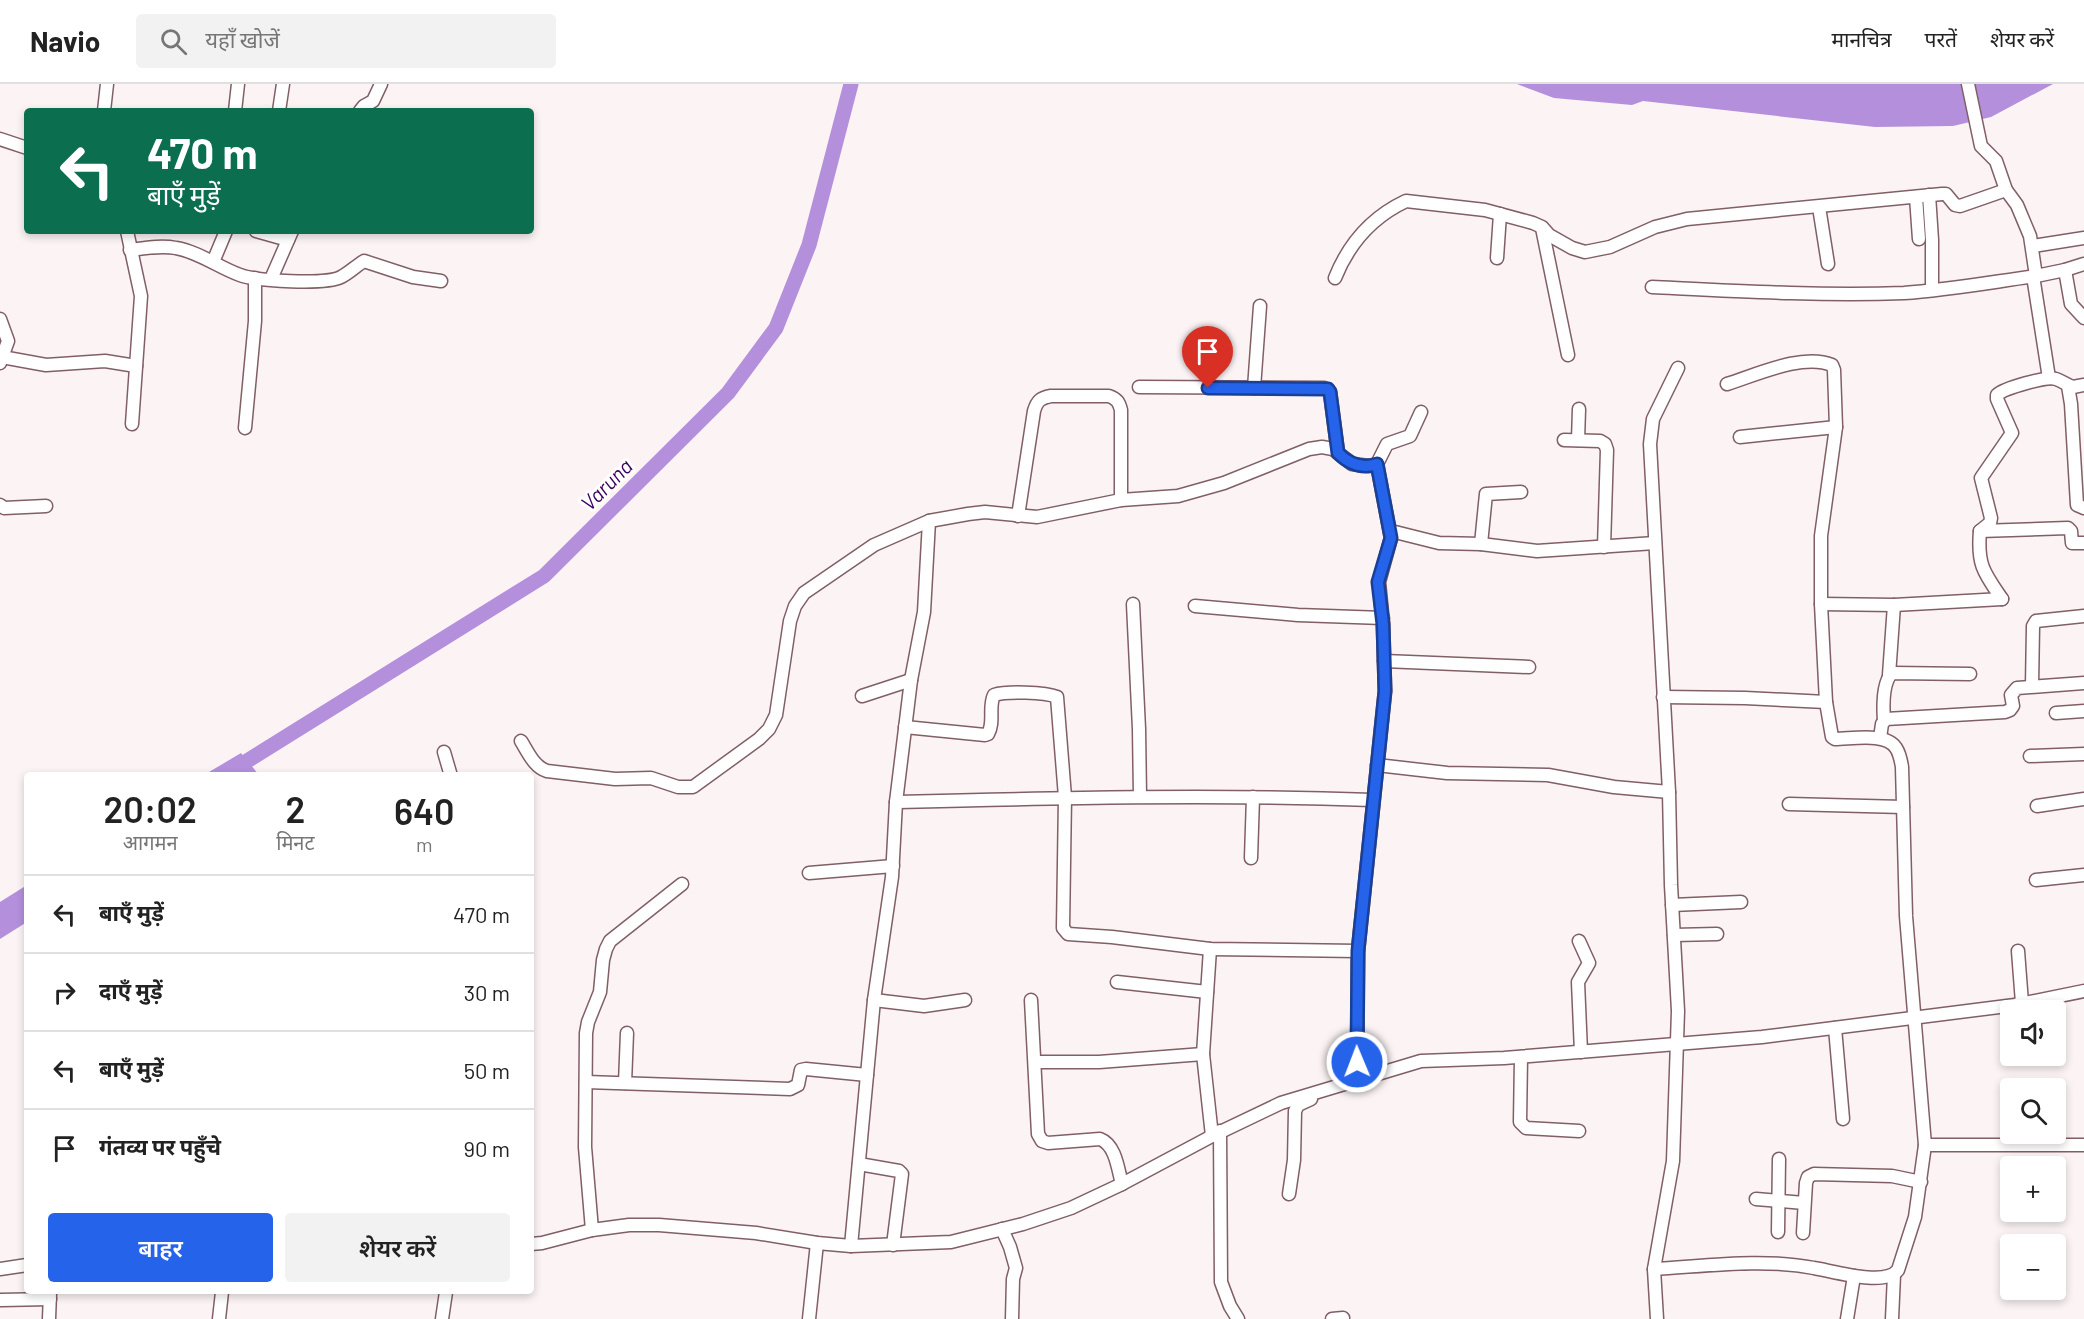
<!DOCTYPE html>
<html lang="hi">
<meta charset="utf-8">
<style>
body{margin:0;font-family:Barlow,"Noto Sans Devanagari",sans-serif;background:#f2f2f2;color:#222;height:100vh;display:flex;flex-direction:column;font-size:22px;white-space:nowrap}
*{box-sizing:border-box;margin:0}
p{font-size:20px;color:#767676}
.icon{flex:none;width:33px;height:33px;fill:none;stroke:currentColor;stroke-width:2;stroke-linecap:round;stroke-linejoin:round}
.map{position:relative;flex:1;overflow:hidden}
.details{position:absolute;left:24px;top:688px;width:510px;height:522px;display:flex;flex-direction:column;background:#fff;border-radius:6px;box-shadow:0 3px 9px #0003}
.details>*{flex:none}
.guide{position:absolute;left:24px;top:24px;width:510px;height:126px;border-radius:6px;box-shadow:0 3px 9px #0003;background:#0b6e4f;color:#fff;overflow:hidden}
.buttons{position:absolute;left:2000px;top:916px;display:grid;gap:12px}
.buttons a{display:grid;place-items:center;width:66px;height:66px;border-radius:6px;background:#fff;box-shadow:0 3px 9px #0003;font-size:30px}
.pin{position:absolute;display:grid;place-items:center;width:51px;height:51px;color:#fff;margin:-62px -26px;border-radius:50% 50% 50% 0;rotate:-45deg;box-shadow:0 0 6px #0007}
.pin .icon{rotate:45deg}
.me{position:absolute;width:66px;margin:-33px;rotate:359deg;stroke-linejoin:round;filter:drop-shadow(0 0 4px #0008)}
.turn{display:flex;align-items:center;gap:21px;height:126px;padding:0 24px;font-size:27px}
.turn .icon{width:78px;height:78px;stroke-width:2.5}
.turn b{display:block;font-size:42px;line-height:51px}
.eta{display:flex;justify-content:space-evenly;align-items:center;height:102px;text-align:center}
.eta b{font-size:36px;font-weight:600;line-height:42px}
.button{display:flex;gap:12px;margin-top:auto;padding:12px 24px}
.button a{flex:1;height:69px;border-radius:6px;background:#2563eb;color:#fff;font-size:24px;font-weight:600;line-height:69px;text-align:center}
.button a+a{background:#f2f2f2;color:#222}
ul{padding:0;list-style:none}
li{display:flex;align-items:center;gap:18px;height:78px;padding:0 24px;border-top:2px solid #e0e0e0}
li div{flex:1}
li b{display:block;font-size:22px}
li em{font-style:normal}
header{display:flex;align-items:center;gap:36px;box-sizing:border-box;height:84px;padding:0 30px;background:#fff;border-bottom:2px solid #e0e0e0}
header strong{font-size:28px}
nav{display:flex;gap:33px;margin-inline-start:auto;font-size:21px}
.search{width:420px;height:54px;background:#f2f2f2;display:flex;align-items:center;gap:15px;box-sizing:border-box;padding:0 21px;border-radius:6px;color:#767676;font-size:22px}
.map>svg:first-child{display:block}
.water{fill:#b490dc}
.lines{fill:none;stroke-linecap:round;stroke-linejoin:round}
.river{stroke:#b490dc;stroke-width:15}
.minor-casing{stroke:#805f66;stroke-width:15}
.minor{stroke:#fff;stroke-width:12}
.route-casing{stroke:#184099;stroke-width:15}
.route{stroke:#2563eb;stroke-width:10}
.labels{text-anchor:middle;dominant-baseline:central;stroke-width:6;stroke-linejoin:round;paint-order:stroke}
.water-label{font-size:21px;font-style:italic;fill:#3b0160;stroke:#fff}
</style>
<header>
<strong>Navio</strong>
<div class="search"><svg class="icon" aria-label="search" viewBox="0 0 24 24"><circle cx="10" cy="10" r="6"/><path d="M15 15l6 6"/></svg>यहाँ खोजें</div>
<nav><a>मानचित्र</a><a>परतें</a><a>शेयर करें</a></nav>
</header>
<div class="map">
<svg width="2084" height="1235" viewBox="0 0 2084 1235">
<rect width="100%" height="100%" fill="#fbf3f4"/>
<g class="water">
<polygon points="1517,0 2053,0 1991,33 1953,42 1875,43 1643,17 1632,21 1554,14"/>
<polygon points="241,669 259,691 204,691"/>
<polygon points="27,801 27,838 0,855 0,818"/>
</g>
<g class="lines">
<polyline class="river" points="223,692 544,492 728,309 776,244 809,161 851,0"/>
<defs>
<g id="minor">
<polyline points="1968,0 1981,62 1996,77 2006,106 2017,121 2030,152 2036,192 2065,186 2071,220 2084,234"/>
<polyline points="104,27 107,0"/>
<polyline points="235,27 238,0"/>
<polyline points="279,27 283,0"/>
<polyline points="360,27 364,22 373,17 381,0"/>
<polyline points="0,55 27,64"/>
<polyline points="1929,111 1932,156 1932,206"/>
<polyline points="1916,113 1919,155"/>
<polyline points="1819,123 1828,180"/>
<polyline points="1542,144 1568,271"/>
<polyline points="127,147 141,212 132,340"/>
<polyline points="256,147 288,156"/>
<polyline points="2033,162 2084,154"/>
<path d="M130,166C145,164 161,161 176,164C199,168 218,183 240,191C257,197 325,201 341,193C349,189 356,182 364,177L413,193L441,197"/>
<polyline points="1497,174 1500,130"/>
<polyline points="213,178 226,147"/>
<polyline points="2065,186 2084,180"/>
<polyline points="2033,192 2049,294"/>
<path d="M1335,194C1349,159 1372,133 1406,117L1485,126L1533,139L1542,143L1549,151L1572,164L1585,168L1610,163L1655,143L1687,135L1942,110H1946L1955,121L1960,122L2006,106"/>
<polyline points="271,195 292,147"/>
<path d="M1652,203C1735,207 1820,212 1904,209C1948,206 1992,198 2036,192"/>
<polyline points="0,235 8,257 0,279"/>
<polyline points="2,273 46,281 105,277 136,282"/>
<polyline points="2068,302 2071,320 2077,421 2084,424"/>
<polyline points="1139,303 1324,304 1330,308 1338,369"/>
<polyline points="1254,304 1260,222"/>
<polyline points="245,344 255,237 255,194"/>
<polyline points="1740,353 1836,343"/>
<polyline points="1564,356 1600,357 1605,360 1607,366 1604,463"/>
<polyline points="1578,356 1579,325"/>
<polyline points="0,421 4,424 46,422"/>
<path d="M1018,432L1034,327C1037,317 1040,314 1051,312H1109C1117,315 1119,318 1121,326V416"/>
<polyline points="1391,447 1439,459 1481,460 1537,467 1655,459"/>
<polyline points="1980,447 2068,444 2071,447 2072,459 2084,459"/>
<polyline points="1481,460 1486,410 1521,408"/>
<path d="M2002,515C1984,489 1977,481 1980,447L1990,439L1991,434L1981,394L2012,349L1997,315V311C2004,304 2047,292 2056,295C2062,297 2067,301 2073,303L2084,301"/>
<polyline points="1133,520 1139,645 1140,712"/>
<polyline points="1821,520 1894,521 2002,515"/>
<polyline points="1195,522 1298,531 1383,534"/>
<polyline points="1384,577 1529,583"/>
<polyline points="1889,591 1894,521"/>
<polyline points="2032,602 2033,542 2036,537 2084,532"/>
<polyline points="862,612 911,596"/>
<polyline points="1663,613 1745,614 1826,618"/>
<polyline points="2056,629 2084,627"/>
<path d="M1884,637C1883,623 1882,599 1892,589L1970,590"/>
<path d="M905,643L985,651L988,650C995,638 988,623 994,611C1006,607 1045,608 1057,613L1065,713L1063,844L1068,850L1112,853L1210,865L1358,867"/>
<polyline points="1880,654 1882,640 1886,635 2005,628 2010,626 2013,622 2011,611 2017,604 2084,599"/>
<path d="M521,657C528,668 534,683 547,687L615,695L651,694L678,703H693L759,655L769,645L776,631L790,537L795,522L804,509L874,461L929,437L968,430L985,428L1037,433L1121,416L1178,412L1224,399L1309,365L1322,363L1333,365L1352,380L1369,382L1377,380L1387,360L1410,352L1421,328"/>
<polyline points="444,668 451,692"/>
<polyline points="2030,672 2084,670"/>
<polyline points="1377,681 1447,689 1548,691 1614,703 1669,708"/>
<path d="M896,718C1055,714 1213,710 1372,716"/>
<polyline points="1789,720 1903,723"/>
<polyline points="2037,722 2084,715"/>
<polyline points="1251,774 1253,713"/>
<polyline points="809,789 893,782"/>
<polyline points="2036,796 2084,791"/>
<polyline points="1672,821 1741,818"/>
<polyline points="1674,851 1717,850"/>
<polyline points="1579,857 1589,879 1578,898 1581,968"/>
<polyline points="1210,865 1203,970 1212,1052"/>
<polyline points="2018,867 2022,919"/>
<polyline points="1117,898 1207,908"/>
<polyline points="874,916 924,922 965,916"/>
<path d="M1031,916L1038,1050L1042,1057L1048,1059L1100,1055C1116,1061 1118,1086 1122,1100"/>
<polyline points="1835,944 1843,1035"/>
<polyline points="1521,973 1520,1038 1526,1044 1579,1047"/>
<polyline points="1035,978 1099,978 1203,970"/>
<polyline points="1357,995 1358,867 1385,607 1383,540 1379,498 1391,454 1377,380"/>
<polyline points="586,998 790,1005 798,1001 801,986 806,985 867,991"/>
<polyline points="625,999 627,949"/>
<polyline points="1220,1047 1221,1198 1230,1222 1238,1235"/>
<polyline points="1925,1061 2084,1061"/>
<polyline points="859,1080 899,1087 902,1090 893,1161"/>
<polyline points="1289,1110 1294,1076 1295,1027 1298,1021 1311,1015"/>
<polyline points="1756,1115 1804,1119"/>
<polyline points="1002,1145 1010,1163 1016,1184 1013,1195 1012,1235"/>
<polyline points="592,1146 585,1063 586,949 588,938 600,908 603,876 606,865 610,857 682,800"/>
<polyline points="1778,1148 1779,1075"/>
<polyline points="1803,1149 1806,1099 1808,1093 1814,1090 1892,1092 1921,1098"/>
<polyline points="531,1160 542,1159 592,1146 629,1141 659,1141 756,1149 817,1159 851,1162 951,1158 1023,1140 1071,1124 1122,1100 1212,1052 1281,1019 1421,977 1504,974 1762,953 2015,921 2084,907"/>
<polyline points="851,1162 874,916 892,793 896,718 911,596 924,528 929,437"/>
<polyline points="0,1185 27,1181"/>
<path d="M1654,1185C1707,1182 1762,1174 1814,1184C1833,1187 1885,1203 1898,1186L1915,1133L1925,1061L1906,832L1902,683C1901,677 1900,670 1896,664C1886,648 1852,655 1835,655L1832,653L1826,618L1821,520V452L1836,343L1834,286L1832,281C1802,269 1756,291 1727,300"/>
<polyline points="1,1216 50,1215"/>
<polyline points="49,1235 50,1209"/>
<polyline points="219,1235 222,1208"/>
<polyline points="442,1235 446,1208"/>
<polyline points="809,1235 817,1159"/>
<polyline points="1332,1235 1343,1234"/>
<polyline points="1657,1235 1654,1185 1673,1077 1678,927 1671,801 1669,708 1650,360 1653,335 1678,284"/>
<polyline points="1847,1235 1854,1192"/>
<polyline points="1892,1235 1894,1191"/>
</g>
</defs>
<use href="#minor" class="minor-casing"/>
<use href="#minor" class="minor"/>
</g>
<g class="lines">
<defs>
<path id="route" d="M1208,304L1328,305L1330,308L1338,369C1349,380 1362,385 1377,380L1391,454L1378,498L1383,540L1385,607L1358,867L1357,978"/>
</defs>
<use href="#route" class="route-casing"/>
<use href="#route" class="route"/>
</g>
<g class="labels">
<g class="water-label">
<text transform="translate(606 400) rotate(-45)">Varuna</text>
</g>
</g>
</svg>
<div class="buttons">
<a><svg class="icon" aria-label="sound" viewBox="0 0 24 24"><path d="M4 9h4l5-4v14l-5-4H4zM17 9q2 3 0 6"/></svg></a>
<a><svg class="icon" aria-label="search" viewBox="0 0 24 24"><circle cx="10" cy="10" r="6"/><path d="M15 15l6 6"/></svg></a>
<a>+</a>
<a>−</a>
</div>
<div class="pin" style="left:1208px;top:304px;background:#d93025"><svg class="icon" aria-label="arrive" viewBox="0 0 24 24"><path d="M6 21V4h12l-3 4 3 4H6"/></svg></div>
<svg class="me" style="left:1357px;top:978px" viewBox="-20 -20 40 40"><circle r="17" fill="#2563eb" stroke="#fff" stroke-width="3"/><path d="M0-11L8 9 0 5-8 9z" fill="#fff"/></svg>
<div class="guide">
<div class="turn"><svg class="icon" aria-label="left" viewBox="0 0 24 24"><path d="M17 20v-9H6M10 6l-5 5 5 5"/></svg><div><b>470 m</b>बाएँ मुड़ें</div></div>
</div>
<section class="details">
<div class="eta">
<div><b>20:02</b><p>आगमन</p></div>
<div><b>2</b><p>मिनट</p></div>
<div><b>640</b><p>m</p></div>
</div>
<ul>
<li><svg class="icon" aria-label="left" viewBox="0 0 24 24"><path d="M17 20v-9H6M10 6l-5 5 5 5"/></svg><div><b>बाएँ मुड़ें</b></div><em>470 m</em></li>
<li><svg class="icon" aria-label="right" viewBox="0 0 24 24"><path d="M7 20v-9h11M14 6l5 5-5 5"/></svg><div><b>दाएँ मुड़ें</b></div><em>30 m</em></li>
<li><svg class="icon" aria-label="left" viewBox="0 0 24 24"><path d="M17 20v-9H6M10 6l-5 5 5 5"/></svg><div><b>बाएँ मुड़ें</b></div><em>50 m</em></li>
<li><svg class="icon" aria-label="arrive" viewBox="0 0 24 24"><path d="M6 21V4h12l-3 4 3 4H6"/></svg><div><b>गंतव्य पर पहुँचे</b></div><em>90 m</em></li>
</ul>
<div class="button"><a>बाहर</a><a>शेयर करें</a></div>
</section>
</div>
